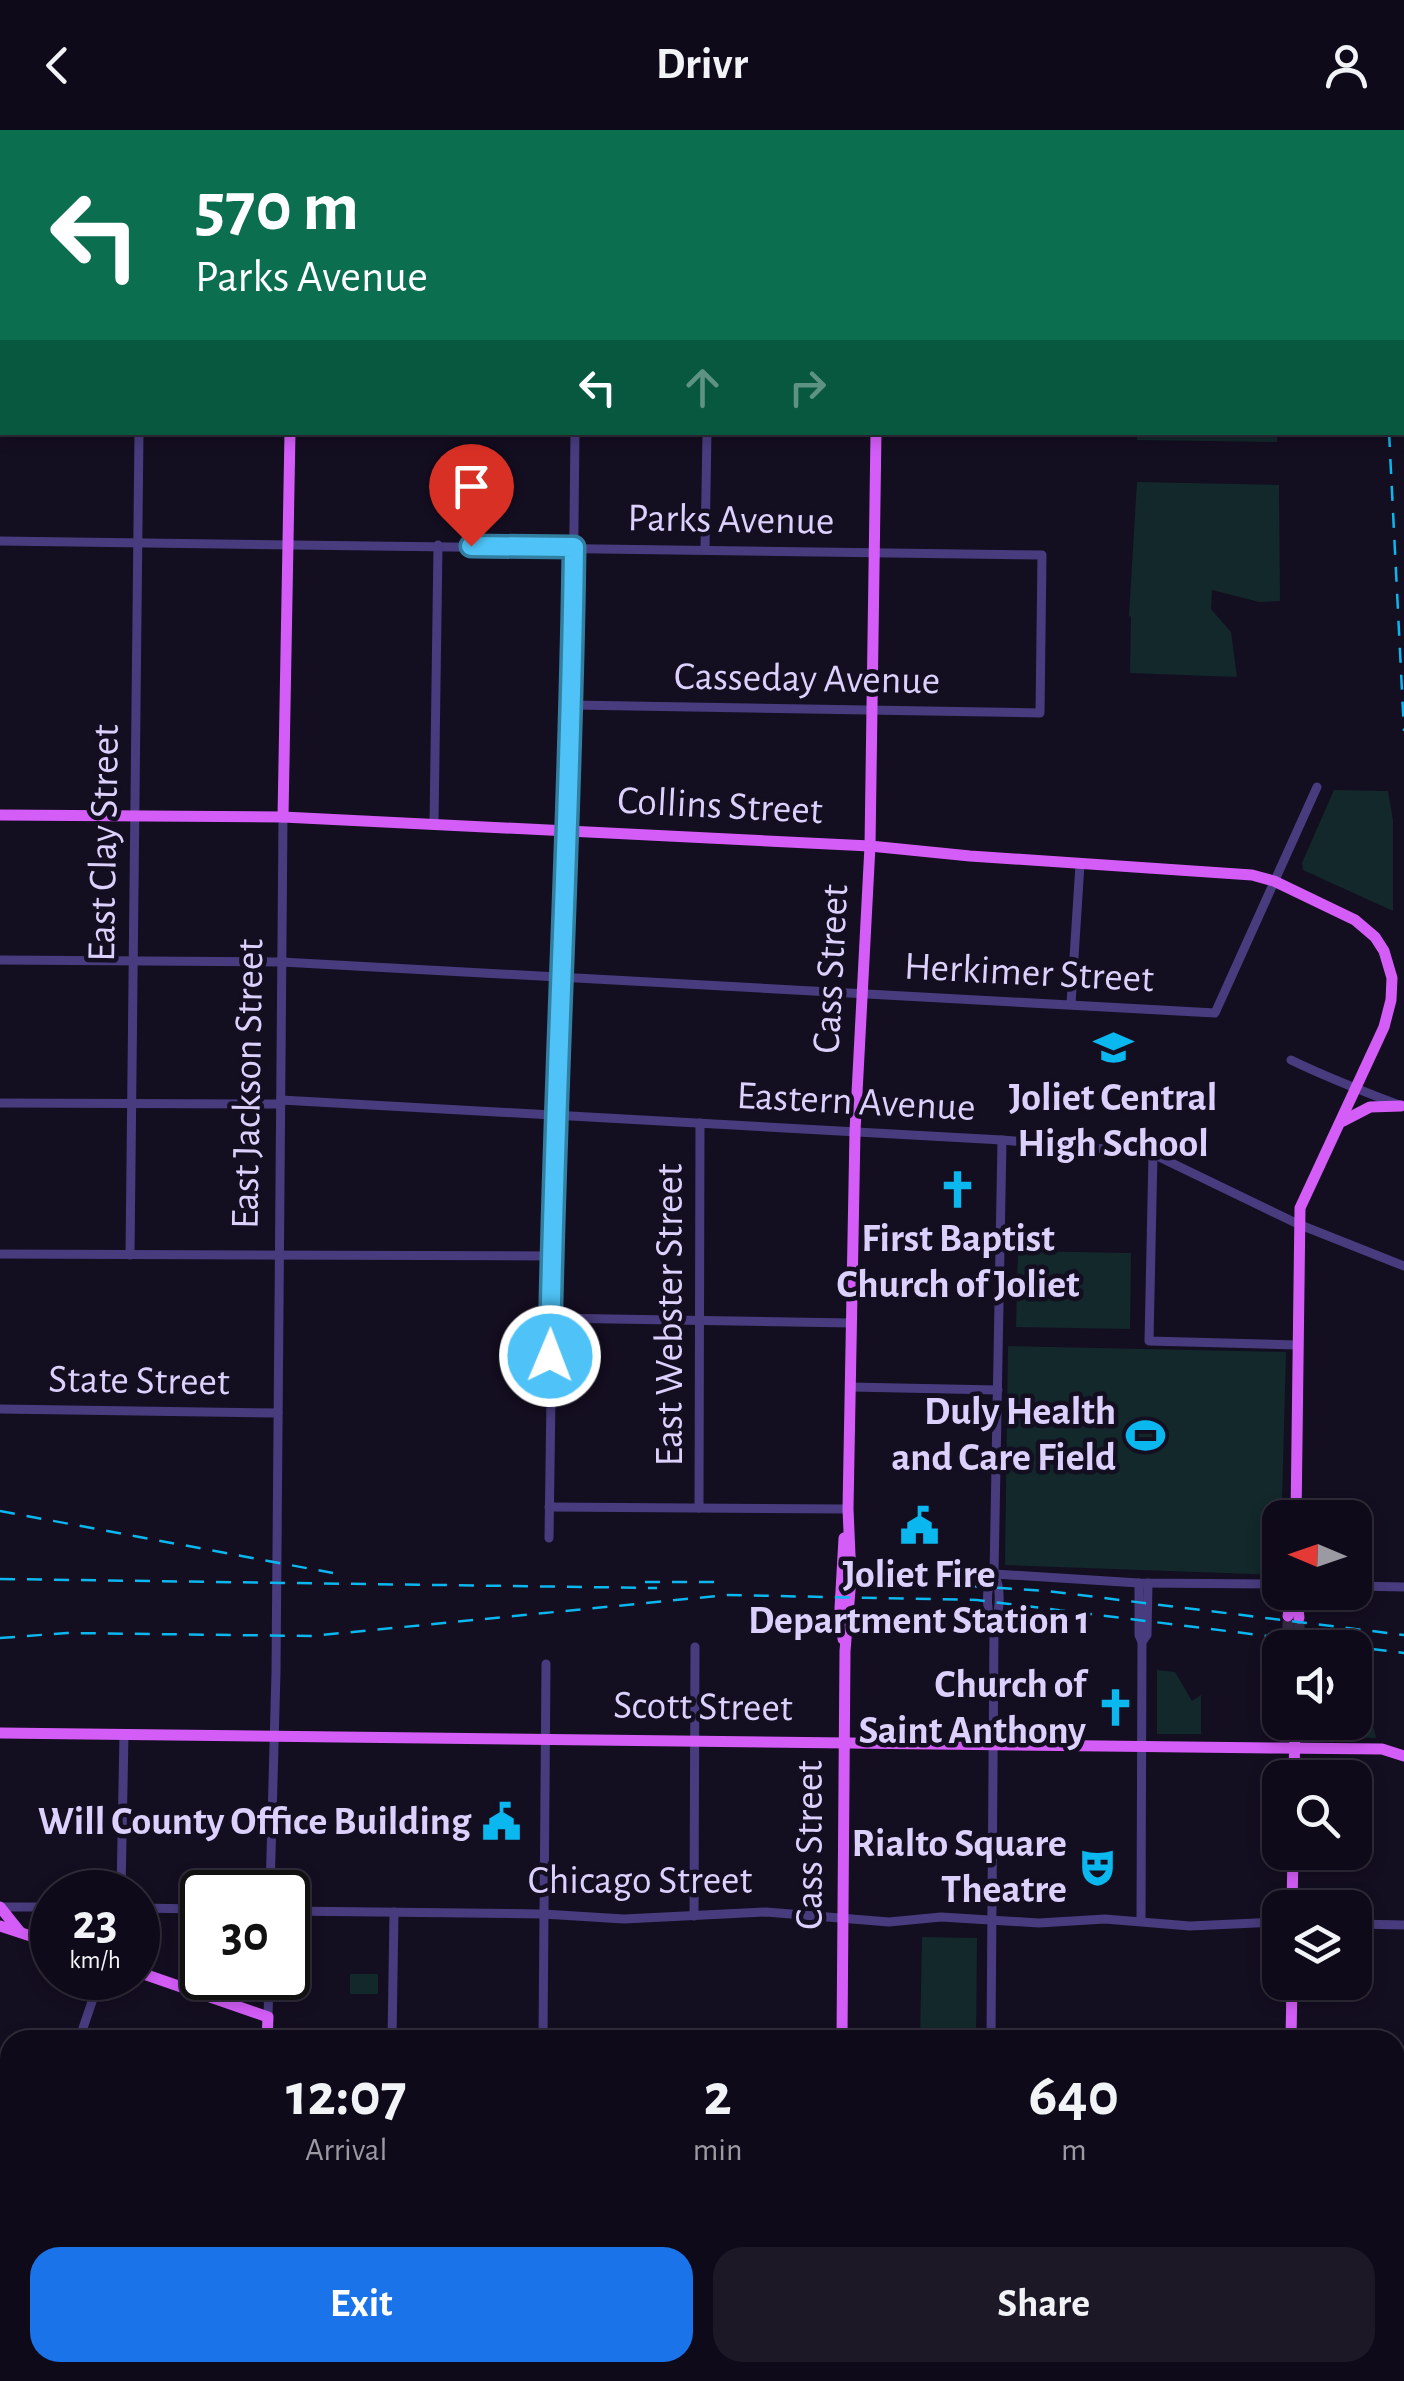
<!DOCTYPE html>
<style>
body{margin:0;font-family:"Alegreya Sans",sans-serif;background:#1d1826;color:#f1f3f6;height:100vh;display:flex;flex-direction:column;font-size:38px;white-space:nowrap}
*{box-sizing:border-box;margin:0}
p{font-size:32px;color:#9b9aa2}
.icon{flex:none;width:55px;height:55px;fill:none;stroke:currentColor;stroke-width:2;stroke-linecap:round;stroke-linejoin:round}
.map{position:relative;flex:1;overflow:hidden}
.side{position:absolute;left:0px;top:1900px;width:1405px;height:352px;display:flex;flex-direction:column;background:#0f0a19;border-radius:30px 30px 0 0;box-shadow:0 5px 15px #0003,0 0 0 2px #2f2b38}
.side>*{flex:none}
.banner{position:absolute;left:0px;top:0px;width:1405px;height:305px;box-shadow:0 5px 15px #0003,0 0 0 2px #2f2b38;background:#0b6e4f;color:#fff;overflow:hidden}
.needle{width:65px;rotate:272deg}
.buttons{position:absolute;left:1262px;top:1370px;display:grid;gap:20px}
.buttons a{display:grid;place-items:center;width:110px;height:110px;border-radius:20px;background:#0f0a19;box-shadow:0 5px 15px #0003,0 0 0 2px #2f2b38;font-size:50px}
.speed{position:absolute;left:30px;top:1740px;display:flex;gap:20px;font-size:50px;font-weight:700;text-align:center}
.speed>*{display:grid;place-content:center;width:130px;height:130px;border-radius:50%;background:#0f0a19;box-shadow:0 5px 15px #0003,0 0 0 2px #2f2b38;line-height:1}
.speed small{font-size:25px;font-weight:400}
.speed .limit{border:5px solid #111;border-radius:15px;background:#fff;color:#111}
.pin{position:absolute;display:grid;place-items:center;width:85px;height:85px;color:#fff;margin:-102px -42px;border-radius:50% 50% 50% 0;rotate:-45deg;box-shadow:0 0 10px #0007}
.pin .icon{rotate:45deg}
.me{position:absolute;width:110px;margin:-55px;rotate:1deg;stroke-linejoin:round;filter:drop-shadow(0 0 8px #0008)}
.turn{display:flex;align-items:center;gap:35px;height:210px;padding:0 30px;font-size:45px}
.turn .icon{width:130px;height:130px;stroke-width:2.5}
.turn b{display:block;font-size:70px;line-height:85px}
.lanes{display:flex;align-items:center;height:95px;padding:0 30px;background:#0003;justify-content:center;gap:50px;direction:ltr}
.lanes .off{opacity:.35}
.eta{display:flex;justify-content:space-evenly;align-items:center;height:170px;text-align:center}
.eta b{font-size:60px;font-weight:700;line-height:70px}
.primary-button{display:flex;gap:20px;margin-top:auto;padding:20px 30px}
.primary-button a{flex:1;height:115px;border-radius:30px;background:#1a73e8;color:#fff;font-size:40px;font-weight:700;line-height:115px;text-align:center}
.primary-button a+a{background:#1d1826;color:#f1f3f6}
header{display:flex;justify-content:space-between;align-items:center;height:130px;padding:0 30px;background:#0f0a19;font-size:45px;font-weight:700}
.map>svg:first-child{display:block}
.green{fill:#12282b}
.water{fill:#0c173d}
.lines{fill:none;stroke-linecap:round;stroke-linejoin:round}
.major-tunnel{stroke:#322b42;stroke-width:11;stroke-dasharray:11 5.5;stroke-linecap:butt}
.minor{stroke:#483c7e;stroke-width:9}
.major{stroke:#d45df8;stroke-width:11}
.rail{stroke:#0bb7ef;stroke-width:2.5;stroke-dasharray:15 12;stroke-linecap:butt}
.route-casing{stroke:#337fa1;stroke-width:25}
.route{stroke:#4fc3f7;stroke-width:18}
.labels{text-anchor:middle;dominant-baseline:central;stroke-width:9;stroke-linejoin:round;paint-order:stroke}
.street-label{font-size:40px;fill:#dcd1fd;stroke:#140e21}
.poi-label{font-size:40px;font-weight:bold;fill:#dcd1fd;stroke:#140e21;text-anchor:end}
</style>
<header><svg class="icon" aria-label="back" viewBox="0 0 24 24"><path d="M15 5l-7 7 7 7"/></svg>Drivr<svg class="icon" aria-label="person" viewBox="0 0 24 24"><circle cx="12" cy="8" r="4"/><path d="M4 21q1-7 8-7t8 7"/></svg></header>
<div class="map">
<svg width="1404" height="2251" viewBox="0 0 1404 2251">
<rect width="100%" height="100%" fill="#140e21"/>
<g class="green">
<polygon points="1137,303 1278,303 1277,312 1137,310"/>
<polygon points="1137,352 1279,355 1280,471 1259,472 1212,460 1211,479 1231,502 1237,547 1130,543 1131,487 1129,486"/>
<polygon points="1334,660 1388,661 1393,690 1393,781 1303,740 1302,733"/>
<polygon points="1018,1121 1131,1123 1130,1199 1016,1197"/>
<polygon points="1008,1216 1286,1222 1280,1445 1005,1435"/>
<polygon points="1157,1540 1175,1542 1192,1571 1201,1565 1201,1604 1157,1604"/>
<polygon points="1355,1580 1374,1599 1376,1608 1343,1607 1343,1593 1355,1592"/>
<polygon points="922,1807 977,1808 976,1910 920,1910"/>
<rect x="350" y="1844" width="28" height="20"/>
</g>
<g class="water">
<polygon points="0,1940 10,1944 10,1986 0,1983"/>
<polygon points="1,1992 10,1995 10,2139 0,2136"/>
<polygon points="710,2242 735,2251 341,2251 316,2243"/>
</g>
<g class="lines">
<g class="major-tunnel">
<polyline points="1288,1518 1288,1486"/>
<polyline points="1299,1518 1299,1488"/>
</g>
<g class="minor">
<polyline points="34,0 149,2"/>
<polyline points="437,2 437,0"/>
<polyline points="504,2 533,0"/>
<polyline points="0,254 2,254"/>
<polyline points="0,411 1042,425 1040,583 572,575"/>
<polyline points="705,419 707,302"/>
<polyline points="434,694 438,415"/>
<polyline points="0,830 282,832 1215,883 1317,657"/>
<polyline points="1071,874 1080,734"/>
<path d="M1291,930C1326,947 1362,961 1399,975"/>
<polyline points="281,970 1002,1010 1141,1022 1153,1024 1298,1094 1404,1136"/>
<polyline points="0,973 281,974"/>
<polyline points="1153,1024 1149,1211 1297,1215"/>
<polyline points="0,1124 553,1126"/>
<polyline points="130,1125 139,302"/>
<polyline points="551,1188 851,1193"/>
<polyline points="850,1257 998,1260"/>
<polyline points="0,1279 278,1283"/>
<polyline points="549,1377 848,1379"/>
<polyline points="699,1378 700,993"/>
<polyline points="549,1408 555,985 572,575 575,302"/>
<polyline points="994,1444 1139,1453 1280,1454"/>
<polyline points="1139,1453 1139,1505 1142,1512 1141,1791"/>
<polyline points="1355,1456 1404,1457"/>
<path d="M993,1499C987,1482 984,1460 994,1444"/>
<polyline points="1142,1512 1147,1505 1148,1453"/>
<polyline points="121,1762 124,1604"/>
<polyline points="270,1762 276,1542 283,687"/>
<polyline points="3,1777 52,1777"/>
<polyline points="138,1778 202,1779"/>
<polyline points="288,1781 543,1784 624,1789 766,1782 889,1792 941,1787 1039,1793 1105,1789 1190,1796 1280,1792"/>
<polyline points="694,1786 695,1517"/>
<polyline points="1355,1794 1404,1795"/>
<polyline points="268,1887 269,1848"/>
<polyline points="79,1910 100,1848"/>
<polyline points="392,1910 394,1782"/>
<polyline points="543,1910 546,1534"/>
<path d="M991,1910L994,1501C999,1483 1003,1461 994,1444L1002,1010"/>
<polyline points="0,1924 10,1927"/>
<polyline points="1395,2129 1404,2129"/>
<polyline points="0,2223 10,2227"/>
<polyline points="58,2242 83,2251"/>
<polyline points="170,2251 173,2242"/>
</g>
<g class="major">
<polyline points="295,2 295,0"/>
<polyline points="879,2 879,0"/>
<polyline points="0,685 283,687 870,716 970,726 1252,745 1274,751 1355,790 1375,807 1384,821 1392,848 1391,870 1384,897 1300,1078 1296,1388"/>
<polyline points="283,687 290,302"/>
<polyline points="1343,991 1370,977 1401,976"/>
<polyline points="1296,1462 1299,1488"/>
<polyline points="1288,1486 1293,1462"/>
<polyline points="843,1509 840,1478 844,1408"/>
<polyline points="0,1603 1279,1618 1382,1619 1404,1626"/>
<polyline points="1294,1648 1295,1592"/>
<polyline points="0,1777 20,1802"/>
<polyline points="1292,1778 1293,1722"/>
<polyline points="0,1796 52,1813"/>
<polyline points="138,1842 268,1887 267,1910"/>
<polyline points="842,1910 845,1521 851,1448 848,1379 855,1001 870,716 876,302"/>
<polyline points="1291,1910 1292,1852"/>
<polyline points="1395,1962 1404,1962"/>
<polyline points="839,2251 839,2242"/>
<polyline points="1289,2251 1289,2242"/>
</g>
<g class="rail">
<polyline points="1371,0 1371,2"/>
<polyline points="1402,286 1404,308"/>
<polyline points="1389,302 1404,601"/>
<polyline points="0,1381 333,1443"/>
<polyline points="0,1449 657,1458"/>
<polyline points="645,1452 720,1452"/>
<polyline points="970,1456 1047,1461 1404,1505"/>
<polyline points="0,1508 67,1503 312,1506 727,1465 977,1470 1404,1523"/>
</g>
</g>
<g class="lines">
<defs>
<path id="route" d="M471,416L574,417C571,687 554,956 550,1226"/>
</defs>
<use href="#route" class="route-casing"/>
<use href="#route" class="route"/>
</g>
<defs>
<symbol id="school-bare" viewBox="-9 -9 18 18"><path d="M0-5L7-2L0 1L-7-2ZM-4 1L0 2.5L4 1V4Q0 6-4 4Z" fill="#0bb7ef" stroke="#140e21" stroke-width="2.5" paint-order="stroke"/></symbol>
<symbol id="church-bare" viewBox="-9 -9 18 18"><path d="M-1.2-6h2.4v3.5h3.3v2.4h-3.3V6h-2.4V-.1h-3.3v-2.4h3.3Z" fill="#0bb7ef" stroke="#140e21" stroke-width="2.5" paint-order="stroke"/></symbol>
<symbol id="stadium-bare" viewBox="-9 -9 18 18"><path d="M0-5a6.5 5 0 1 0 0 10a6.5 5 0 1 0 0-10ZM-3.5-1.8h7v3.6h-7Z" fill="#0bb7ef" stroke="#140e21" stroke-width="2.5" paint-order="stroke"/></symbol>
<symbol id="civic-bare" viewBox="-9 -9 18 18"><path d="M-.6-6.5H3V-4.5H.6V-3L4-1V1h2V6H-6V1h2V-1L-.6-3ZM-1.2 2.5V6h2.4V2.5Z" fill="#0bb7ef" stroke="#140e21" stroke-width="2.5" paint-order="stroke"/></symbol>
<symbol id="theatre-bare" viewBox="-9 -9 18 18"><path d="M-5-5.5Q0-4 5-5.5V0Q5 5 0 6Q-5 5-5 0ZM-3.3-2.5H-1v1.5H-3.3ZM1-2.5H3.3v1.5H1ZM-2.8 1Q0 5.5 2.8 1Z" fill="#0bb7ef" stroke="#140e21" stroke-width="2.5" paint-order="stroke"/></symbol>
</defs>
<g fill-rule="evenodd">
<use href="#school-bare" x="1086" y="890" width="55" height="55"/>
<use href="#church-bare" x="930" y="1032" width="55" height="55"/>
<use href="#stadium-bare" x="1118" y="1278" width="55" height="55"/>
<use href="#civic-bare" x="892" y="1368" width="55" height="55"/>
<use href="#church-bare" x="1088" y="1550" width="55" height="55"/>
<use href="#civic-bare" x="474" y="1664" width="55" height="55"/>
<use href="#theatre-bare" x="1070" y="1710" width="55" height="55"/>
</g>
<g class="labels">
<g class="street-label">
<text transform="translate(731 390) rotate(1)">Parks Avenue</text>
<text transform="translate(807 549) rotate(1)">Casseday Avenue</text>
<text transform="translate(720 676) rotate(3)">Collins Street</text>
<text transform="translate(104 713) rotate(-89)">East Clay Street</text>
<text transform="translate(831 839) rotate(-87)">Cass Street</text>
<text transform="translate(1029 843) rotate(3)">Herkimer Street</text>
<text transform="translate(248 954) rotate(-89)">East Jackson Street</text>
<text transform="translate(856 972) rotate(3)">Eastern Avenue</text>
<text transform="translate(670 1185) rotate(-90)">East Webster Street</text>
<text transform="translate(139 1251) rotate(1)">State Street</text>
<text transform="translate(703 1577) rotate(1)">Scott Street</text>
<text transform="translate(810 1715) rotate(-90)">Cass Street</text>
<text x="640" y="1751">Chicago Street</text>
</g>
<g class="poi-label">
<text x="1113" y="968" text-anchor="middle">Joliet Central<tspan x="1113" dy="46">High School</tspan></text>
<text x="958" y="1109" text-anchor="middle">First Baptist<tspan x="958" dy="46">Church of Joliet</tspan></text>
<text x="1116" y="1282">Duly Health<tspan x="1116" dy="46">and Care Field</tspan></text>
<text x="919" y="1445" text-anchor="middle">Joliet Fire<tspan x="919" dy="46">Department Station 1</tspan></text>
<text x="1086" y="1555">Church of<tspan x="1086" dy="46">Saint Anthony</tspan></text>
<text x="471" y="1692">Will County Office Building</text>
<text x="1067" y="1714">Rialto Square<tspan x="1067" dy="46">Theatre</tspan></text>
</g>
</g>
</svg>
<div class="buttons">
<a><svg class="needle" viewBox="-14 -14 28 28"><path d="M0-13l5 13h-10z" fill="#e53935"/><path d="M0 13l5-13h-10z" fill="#9b9aa2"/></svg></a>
<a><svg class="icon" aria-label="sound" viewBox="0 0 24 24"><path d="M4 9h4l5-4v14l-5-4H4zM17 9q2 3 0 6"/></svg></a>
<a><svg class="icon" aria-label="search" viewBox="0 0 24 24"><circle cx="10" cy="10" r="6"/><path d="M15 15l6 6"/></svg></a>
<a><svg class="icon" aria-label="layers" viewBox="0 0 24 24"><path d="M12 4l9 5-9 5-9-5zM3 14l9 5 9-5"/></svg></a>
</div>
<div class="speed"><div>23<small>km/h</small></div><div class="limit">30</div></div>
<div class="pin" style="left:471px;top:416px;background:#d93025"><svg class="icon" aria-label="arrive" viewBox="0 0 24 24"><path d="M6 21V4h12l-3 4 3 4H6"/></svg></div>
<svg class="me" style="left:550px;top:1226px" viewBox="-20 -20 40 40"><circle r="17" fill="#4fc3f7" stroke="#fff" stroke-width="3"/><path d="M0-11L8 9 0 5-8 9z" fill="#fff"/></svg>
<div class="banner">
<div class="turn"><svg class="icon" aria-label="left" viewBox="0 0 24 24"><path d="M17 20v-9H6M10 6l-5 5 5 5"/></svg><div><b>570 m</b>Parks Avenue</div></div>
<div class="lanes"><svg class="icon" aria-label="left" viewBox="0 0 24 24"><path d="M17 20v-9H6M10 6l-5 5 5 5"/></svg><svg class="icon off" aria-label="ahead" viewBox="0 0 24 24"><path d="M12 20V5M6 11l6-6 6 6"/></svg><svg class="icon off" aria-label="right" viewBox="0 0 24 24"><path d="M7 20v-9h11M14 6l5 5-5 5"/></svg></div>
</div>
<section class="side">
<div class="eta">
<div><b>12:07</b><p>Arrival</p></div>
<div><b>2</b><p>min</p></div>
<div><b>640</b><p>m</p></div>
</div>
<div class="primary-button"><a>Exit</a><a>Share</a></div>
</section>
</div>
